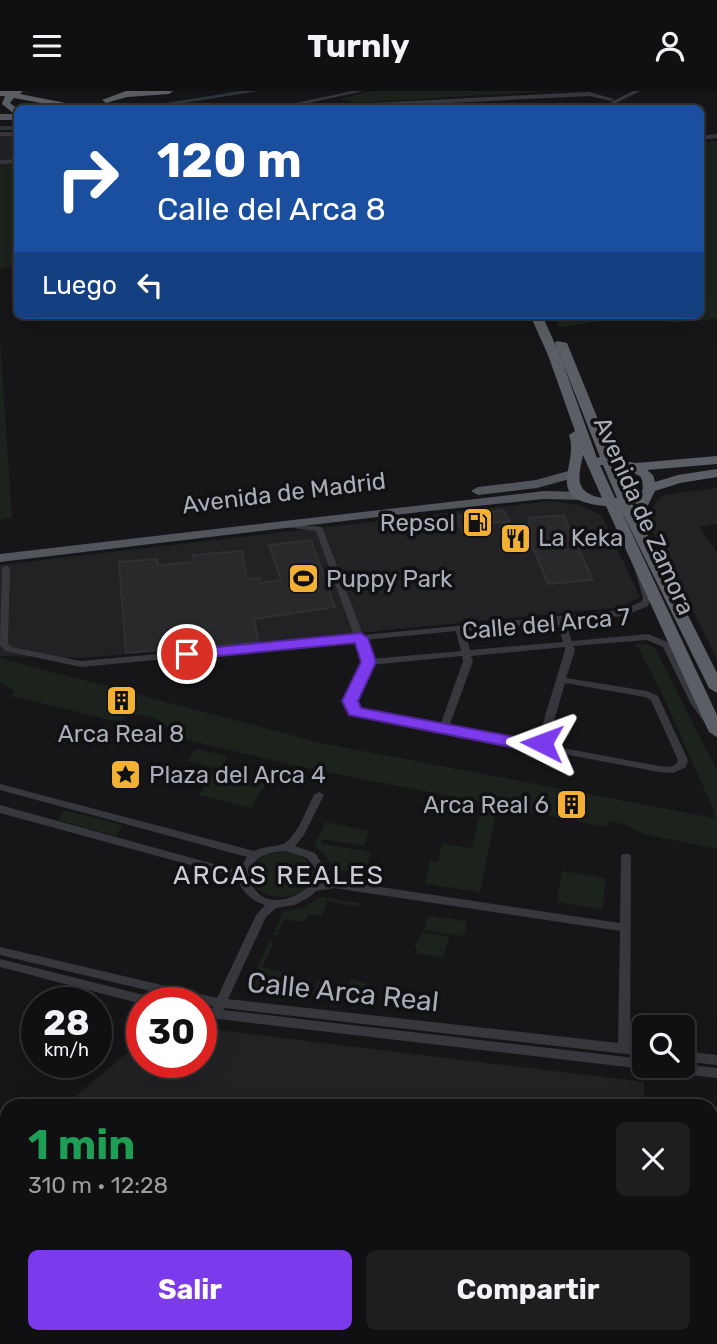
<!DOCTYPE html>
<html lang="es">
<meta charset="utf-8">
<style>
body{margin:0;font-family:Rubik,sans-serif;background:#1e1e20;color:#f1f3f6;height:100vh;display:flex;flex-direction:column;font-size:26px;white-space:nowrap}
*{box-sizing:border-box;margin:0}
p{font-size:23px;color:#9c9d9f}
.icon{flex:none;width:38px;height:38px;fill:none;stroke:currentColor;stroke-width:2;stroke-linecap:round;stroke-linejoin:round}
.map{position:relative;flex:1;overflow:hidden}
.drawer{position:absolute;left:0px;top:1008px;width:718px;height:245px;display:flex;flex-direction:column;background:#101012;border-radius:21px 21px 0 0;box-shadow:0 7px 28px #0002,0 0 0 2px #303032}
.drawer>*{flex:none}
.hud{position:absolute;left:14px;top:14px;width:690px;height:214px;border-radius:10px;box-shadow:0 7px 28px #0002,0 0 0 2px #303032;background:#1a4fa0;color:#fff;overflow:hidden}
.buttons{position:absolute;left:632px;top:924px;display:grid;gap:14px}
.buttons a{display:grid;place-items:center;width:63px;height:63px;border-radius:10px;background:#101012;box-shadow:0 7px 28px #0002,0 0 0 2px #303032;font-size:35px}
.speed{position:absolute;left:21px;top:896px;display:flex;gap:14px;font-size:35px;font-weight:700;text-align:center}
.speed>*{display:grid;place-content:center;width:91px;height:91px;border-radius:50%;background:#101012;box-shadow:0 7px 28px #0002,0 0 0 2px #303032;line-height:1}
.speed small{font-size:18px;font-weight:400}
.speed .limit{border:10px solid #d22;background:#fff;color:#111}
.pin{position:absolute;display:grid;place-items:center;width:60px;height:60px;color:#fff;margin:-30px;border:4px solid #fff;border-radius:50%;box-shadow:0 2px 7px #0007}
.me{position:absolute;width:77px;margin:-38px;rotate:273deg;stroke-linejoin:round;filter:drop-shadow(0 0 5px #0008)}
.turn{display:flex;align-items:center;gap:24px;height:147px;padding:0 28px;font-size:32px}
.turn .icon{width:91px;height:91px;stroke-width:2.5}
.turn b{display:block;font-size:49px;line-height:60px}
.then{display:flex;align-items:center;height:66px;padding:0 28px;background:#0003;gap:14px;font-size:26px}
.round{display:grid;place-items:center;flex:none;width:74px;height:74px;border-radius:10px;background:#1e1e20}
.overview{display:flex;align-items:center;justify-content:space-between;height:119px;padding:0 28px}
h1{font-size:42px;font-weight:700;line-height:52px;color:#1e9e55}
.primary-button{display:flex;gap:14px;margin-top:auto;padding:14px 28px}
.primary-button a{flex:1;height:80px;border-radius:10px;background:#7c3aed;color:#fff;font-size:28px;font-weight:700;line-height:80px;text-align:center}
.primary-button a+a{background:#1e1e20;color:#f1f3f6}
header{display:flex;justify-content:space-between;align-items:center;height:91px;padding:0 28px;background:#101012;font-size:32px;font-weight:700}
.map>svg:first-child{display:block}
.built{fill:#222225}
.green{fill:#1c231d}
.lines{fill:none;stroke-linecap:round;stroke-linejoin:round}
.canal{fill:#2c353c;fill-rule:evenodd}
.building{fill:#29292c;stroke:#303034;stroke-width:2}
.minor{fill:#37383d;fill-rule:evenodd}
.primary{fill:#53555c;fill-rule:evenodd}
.trunk{fill:#5b5e65;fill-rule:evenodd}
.route{fill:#7c3aed;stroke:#51269a;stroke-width:2}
.labels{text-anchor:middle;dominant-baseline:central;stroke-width:7;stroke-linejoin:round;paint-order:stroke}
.street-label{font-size:24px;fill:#a8adb8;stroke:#111113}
.poi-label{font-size:24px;fill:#a8adb8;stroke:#111113;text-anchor:start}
.neighbourhood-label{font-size:26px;letter-spacing:2px;fill:#c9ccd4;stroke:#111113}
.near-street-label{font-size:28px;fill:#a8adb8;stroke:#111113}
</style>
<header><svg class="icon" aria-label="menu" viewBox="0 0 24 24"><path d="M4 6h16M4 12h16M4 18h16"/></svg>Turnly<svg class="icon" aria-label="person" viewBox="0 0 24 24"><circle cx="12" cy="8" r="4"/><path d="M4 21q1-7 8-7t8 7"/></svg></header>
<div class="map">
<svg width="717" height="1253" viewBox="0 0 717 1253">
<rect width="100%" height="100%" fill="#161618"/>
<g class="built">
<polygon points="0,41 17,41 17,73 0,75"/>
<polygon points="717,397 717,433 699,436 717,461 717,568 650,435 648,426 656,410 663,404"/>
<polygon points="550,410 579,414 601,424 640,506 622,516 259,552 82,567 0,565 0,474"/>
<polygon points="201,937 644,991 645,1015 64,1015 142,949 142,971 201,971"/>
<polygon points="7,1058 7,1246 710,1246 711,1160 717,1161 717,1253 0,1253 0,1060"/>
</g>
<g class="green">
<polygon points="372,0 552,0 357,12 340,8"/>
<polygon points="717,50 717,228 670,232 662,224 700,224 700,52"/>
<polygon points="17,73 17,175 0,177 0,75"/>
<polygon points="553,224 645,224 559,236"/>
<polygon points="0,249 12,427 0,429"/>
<path d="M636,553L650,554L656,559L717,680V758L644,743L623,733L608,730L607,736L306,677L174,646C164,626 147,624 127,623L119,631L12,605L15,600L0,591V567L321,652L714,727V720L661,600Z"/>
<polygon points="196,658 228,665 220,678 188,670"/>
<polygon points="214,680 266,693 251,717 199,704"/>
<polygon points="65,719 123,734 116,745 58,729"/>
<polygon points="481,719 496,721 480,801 425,793 430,770 438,771 442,753 472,757"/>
<polygon points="326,731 369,740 364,755 322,748 321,753 371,761 365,783 333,778 326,765 314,754"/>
<path d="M286,760L305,767L314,781C309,811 266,814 251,791V777L265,764Z"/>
<polygon points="562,780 605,787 603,819 557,811"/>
<polygon points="320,806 360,812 359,816 327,810 322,825 309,823 304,831 284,828 277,845 273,844 283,821 303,817"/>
<polygon points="428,825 467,830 464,845 424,839"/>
<polygon points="423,841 449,846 443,867 417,862 415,854"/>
<polygon points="270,850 274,851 262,876 282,881 279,889 293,892 289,903 248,897"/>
<polygon points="351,888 369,893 359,911 312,905 318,890 347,897"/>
</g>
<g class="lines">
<g class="canal">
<polygon points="241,0 258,0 148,18 128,18"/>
<rect x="0" y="35" width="18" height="4"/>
<polygon points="710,1186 717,1187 717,1203 710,1202"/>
</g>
</g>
<g class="building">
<polygon points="503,419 510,430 487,433 490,438 464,442 455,426"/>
<polygon points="564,424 569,437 593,489 548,493 525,438 530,434 528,427"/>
<polygon points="311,449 335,516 254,528 259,551 126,562 119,471 157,468 158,474 194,471 193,464 242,460 247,488 260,487 261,492 281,489 269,454"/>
</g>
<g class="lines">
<g class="minor">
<polygon points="353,0 364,0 280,18 267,18"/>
<polygon points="633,0 640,0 604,18 597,18"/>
<polygon points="589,1 614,8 611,10 589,5 351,17 348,15 351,13"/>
<rect x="0" y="41" width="18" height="4"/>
<polygon points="717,43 717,47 700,49 700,45"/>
<polygon points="18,68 18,72 0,73 0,69"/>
<polygon points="513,224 520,224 520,225 517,227"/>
<path d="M282,432L322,436L363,544L622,519L641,511L643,507L635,479L639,476L642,477L651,507L648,515L624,525L565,530L572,550L648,543L670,552L700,612L717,636V646L714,645L691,613L663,556L647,549L573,555L575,559L566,587L647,600L658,605L688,669L686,676L673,682L659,681L352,623L345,610L363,571L356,550L81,576L5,560L0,554L2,477L6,474L10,477L8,552L11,556L81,570L354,545L316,440L285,436H282L281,434ZM557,531L563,551L470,559L465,540ZM456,540L461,560L371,568L364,549ZM565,556V559L537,652L449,636L473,570L471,565ZM462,565L463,570L441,632L433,633L359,619L355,610L371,574ZM565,592L645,606L651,609L678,669L677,672L671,676L659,675L547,654Z"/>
<path d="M0,693L254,760C265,755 273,756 283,753C296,748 307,717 314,704L319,701L324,704L304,744L295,755L315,762L325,777L323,791L334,789L620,832L621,766L622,763H630L631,766L630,954L644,955V965L224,917L223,919L644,968V975H682V973L717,977V987L655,980L651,978L649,975L644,978L201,926V916L213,918V915L0,864V856L217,907L256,824L265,814C252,810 241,801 238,787L0,722V714L239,780L247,766L0,699ZM286,760L307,767L315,777C314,781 314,785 313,788C305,806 273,816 259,803C255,800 252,793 248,789C250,766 266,761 286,760ZM334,797L620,840L618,952L228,908L266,826L276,817L295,814L311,805L316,800Z"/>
<polygon points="0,868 156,907 160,909 162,912 142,913 0,876"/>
<polygon points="682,960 717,964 717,974 682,970"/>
</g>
<g class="primary">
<rect x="0" y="23" width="18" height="6"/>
<polygon points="572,379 578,383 577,386 537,397 478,404 471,400 478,396 536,389"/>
<polygon points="544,400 583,401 590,405 583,409 544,408 420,421 0,471 0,463"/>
</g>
<g class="trunk">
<polygon points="0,0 23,0 20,3 96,18 74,18 14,7 10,12 18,18 18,26 2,13 5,5 0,5"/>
<polygon points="126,0 173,0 169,3 127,6 106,12 102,9"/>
<path d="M530,224H542L560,264L597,367L600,366L555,252L557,250L567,252L614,368L636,372L717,365V373L647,379L653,384L655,391L678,384L717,378V386L680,392L655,400L647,416H637L636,412L632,413L717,582V602L709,597L619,415L717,624V646L709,641L606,415C540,409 580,375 569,344L575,340L548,264ZM583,364L602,407C574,401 578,387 583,364ZM600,374H603L617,407H615ZM617,376L625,377L641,386L643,397L641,402L629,406Z"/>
</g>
</g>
<polygon class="route" points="361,542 368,547 376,571 358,610 361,617 536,650 548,649 549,656 541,662 349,624 342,610 361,571 355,552 187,568 179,563 187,559"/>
<defs>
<symbol id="fuel-square" viewBox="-11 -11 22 22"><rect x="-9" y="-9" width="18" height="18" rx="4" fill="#f2b134" stroke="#111113"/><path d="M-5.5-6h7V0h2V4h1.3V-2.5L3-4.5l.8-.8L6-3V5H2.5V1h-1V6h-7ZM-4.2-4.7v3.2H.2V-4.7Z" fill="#111"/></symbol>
<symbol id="restaurant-square" viewBox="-11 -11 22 22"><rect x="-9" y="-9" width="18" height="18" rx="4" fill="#f2b134" stroke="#111113"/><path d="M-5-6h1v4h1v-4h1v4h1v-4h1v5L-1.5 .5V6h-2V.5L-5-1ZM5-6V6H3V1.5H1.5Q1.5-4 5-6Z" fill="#111"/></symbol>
<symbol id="stadium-square" viewBox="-11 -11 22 22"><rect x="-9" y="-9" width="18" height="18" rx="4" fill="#f2b134" stroke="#111113"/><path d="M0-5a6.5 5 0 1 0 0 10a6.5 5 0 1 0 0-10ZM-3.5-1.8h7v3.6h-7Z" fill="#111"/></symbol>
<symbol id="building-square" viewBox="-11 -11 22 22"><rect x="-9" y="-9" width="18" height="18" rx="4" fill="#f2b134" stroke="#111113"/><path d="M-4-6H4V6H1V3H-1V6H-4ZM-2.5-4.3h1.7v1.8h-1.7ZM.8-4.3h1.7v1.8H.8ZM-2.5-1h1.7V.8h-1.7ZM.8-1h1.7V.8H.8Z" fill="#111"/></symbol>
<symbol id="sight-square" viewBox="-11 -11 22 22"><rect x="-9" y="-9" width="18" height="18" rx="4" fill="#f2b134" stroke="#111113"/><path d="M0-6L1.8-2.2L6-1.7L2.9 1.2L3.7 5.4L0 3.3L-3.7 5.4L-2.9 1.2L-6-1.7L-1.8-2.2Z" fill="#111"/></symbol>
</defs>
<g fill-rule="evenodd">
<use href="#fuel-square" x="460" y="414" width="35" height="35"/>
<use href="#restaurant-square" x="498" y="430" width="35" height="35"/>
<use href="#stadium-square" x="286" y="470" width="35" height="35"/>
<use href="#building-square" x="104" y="592" width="35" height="35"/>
<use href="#sight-square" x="108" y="666" width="35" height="35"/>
<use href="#building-square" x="554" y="696" width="35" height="35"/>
</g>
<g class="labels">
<g class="street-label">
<text transform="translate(284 402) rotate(-7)">Avenida de Madrid</text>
<text transform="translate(644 425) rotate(66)">Avenida de Zamora</text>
<text transform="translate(546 533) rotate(-5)">Calle del Arca 7</text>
</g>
<g class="poi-label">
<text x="455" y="432" text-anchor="end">Repsol</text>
<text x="538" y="447">La Keka</text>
<text x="326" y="488">Puppy Park</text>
<text x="121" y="643" text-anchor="middle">Arca Real 8</text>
<text x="149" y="684">Plaza del Arca 4</text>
<text x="549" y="714" text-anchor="end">Arca Real 6</text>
</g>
<g class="neighbourhood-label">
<text x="279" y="784">ARCAS REALES</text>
</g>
<g class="near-street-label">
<text transform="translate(343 901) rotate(6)">Calle Arca Real</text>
</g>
</g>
</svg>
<div class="buttons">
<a><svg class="icon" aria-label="search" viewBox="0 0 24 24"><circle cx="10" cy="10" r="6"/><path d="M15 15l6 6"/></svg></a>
</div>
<div class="speed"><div>28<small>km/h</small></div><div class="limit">30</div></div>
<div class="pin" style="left:187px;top:563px;background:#d93025"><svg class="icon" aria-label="arrive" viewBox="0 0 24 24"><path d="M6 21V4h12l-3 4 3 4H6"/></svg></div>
<svg class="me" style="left:542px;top:652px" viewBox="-20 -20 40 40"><path d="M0-17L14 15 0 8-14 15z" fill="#7c3aed" stroke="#fff" stroke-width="4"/></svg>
<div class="hud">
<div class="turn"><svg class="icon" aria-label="right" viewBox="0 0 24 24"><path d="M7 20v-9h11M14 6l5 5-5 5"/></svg><div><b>120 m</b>Calle del Arca 8</div></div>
<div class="then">Luego<svg class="icon" aria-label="left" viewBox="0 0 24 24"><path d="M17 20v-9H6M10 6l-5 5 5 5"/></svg></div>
</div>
<section class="drawer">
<div class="overview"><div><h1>1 min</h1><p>310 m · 12:28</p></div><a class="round"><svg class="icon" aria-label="close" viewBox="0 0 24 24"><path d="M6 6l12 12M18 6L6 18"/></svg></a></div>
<div class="primary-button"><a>Salir</a><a>Compartir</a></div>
</section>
</div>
